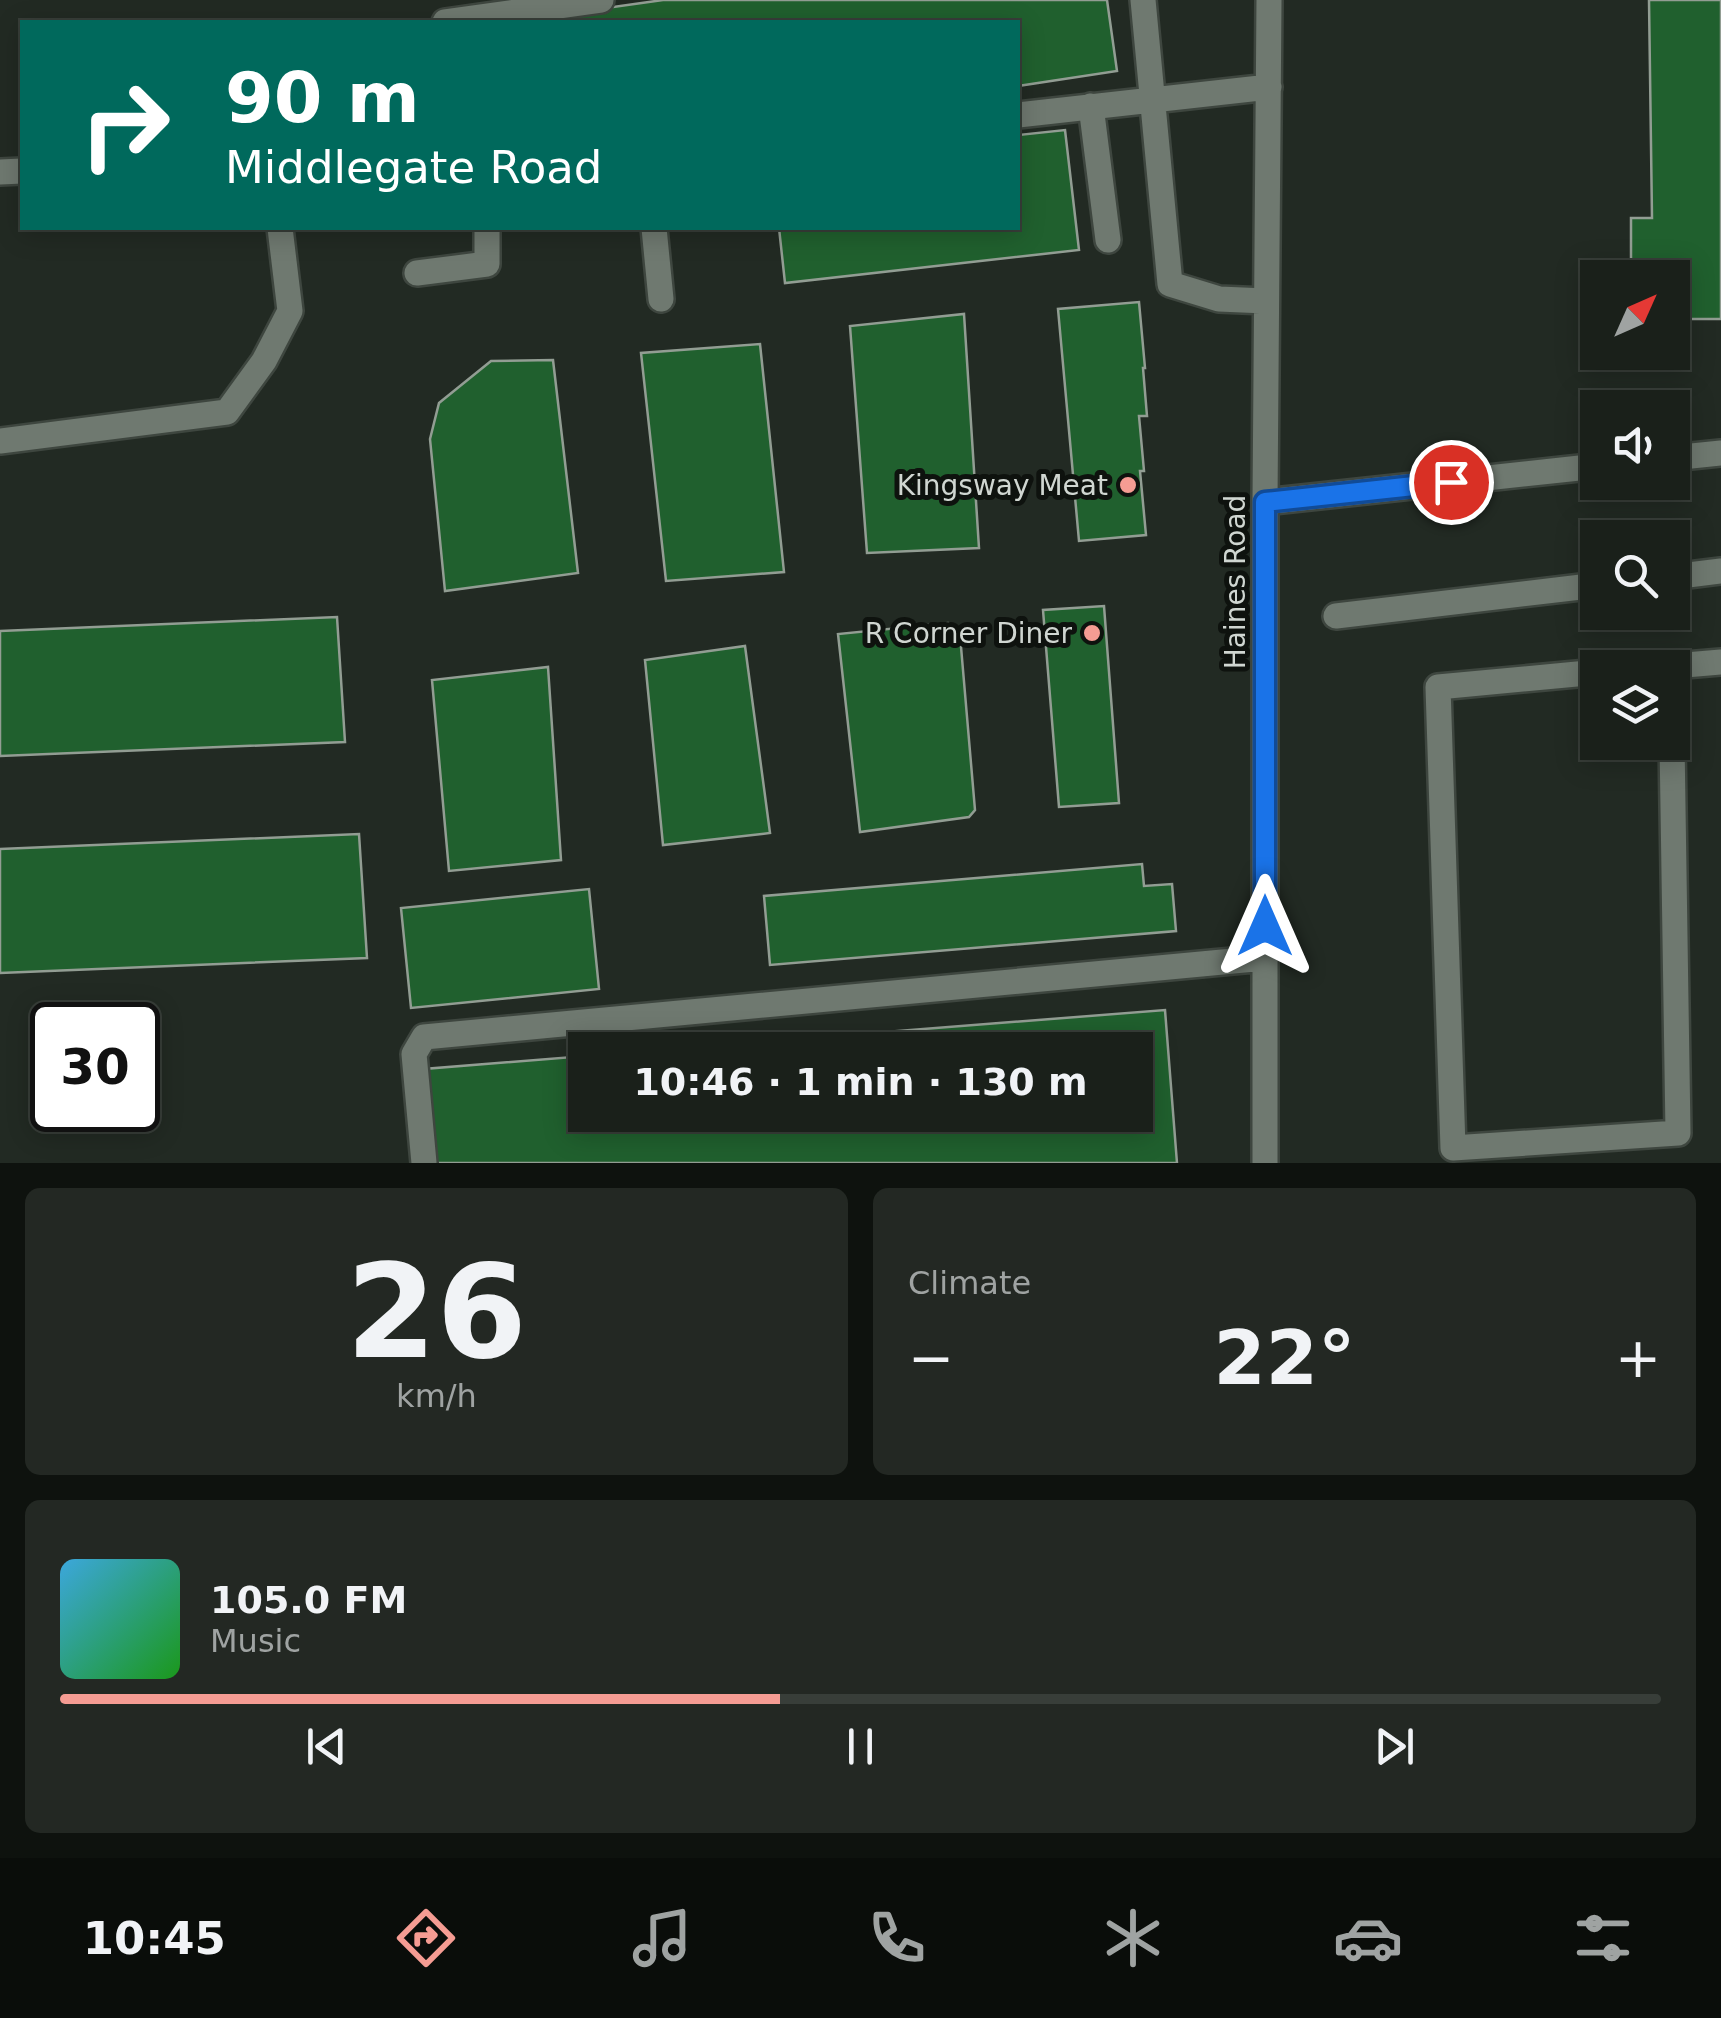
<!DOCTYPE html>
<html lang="en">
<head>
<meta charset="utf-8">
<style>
  body { margin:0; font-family:"DejaVu Sans",sans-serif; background:#232823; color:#f1f3f6; height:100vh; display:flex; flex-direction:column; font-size:38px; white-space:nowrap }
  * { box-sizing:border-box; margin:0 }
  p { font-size:32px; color:#9fa3a2 }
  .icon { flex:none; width:55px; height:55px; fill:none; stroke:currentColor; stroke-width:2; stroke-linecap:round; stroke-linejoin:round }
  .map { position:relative; height:1163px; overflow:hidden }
  .sheet { display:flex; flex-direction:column; gap:25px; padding:25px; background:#0e120e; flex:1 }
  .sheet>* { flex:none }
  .top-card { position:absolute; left:20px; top:20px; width:1000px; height:210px; border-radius:0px; box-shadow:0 5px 25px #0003,0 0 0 2px #383e39; background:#00695c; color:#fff; overflow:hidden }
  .needle { width:65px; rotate:45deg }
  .controls { position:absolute; left:1580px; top:260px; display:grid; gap:20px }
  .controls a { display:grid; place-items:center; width:110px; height:110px; border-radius:0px; background:#1a201a; box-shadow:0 5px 25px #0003,0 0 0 2px #383e39; font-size:50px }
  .speed { position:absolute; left:30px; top:1002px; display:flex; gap:20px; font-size:50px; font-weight:700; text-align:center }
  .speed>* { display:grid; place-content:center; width:130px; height:130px; border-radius:50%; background:#1a201a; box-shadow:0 5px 25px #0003,0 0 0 2px #383e39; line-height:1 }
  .speed .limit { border:5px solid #111; border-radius:15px; background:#fff; color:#111 }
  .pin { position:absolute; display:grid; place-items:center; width:85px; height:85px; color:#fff; margin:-42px; border:5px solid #fff; border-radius:50%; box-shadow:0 2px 10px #0007 }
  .me { position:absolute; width:110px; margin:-55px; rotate:0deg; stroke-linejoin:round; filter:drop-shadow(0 0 8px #0008) }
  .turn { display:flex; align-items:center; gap:35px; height:210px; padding:0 40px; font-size:45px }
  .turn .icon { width:130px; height:130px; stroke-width:2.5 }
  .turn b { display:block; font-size:70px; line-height:85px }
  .big { font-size:75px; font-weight:600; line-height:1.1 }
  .sheet .tile { flex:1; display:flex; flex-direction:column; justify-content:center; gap:15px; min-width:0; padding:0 35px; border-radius:15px; background:#232823 }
  .sheet .dial { align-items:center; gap:0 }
  .dial b { font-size:130px; line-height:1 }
  .song { display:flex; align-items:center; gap:30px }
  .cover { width:120px; height:120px; border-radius:15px; background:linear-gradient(135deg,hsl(200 70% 55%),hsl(120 70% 35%)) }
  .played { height:10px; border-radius:5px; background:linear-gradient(90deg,#f59c93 45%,#383e39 45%) }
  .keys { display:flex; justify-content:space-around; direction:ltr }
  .heat { display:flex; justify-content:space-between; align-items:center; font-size:55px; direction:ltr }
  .sheet .tiles { flex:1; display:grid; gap:25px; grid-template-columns:1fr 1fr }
  .tile:last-child { grid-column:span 2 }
  .trip { position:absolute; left:568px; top:1032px; width:585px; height:100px; border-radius:0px; background:#1a201a; box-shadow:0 5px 25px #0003,0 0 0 2px #383e39; font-weight:600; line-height:100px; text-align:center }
  .tab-bar { display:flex; height:160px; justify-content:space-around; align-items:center; background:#0a0d0a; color:#9fa3a2 }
  .tab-bar .icon { width:70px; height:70px }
  .tab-bar .active { color:#f59c93 }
  .tab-bar b { font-size:45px; color:#f1f3f6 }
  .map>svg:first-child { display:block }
  .building { fill:#20602e; stroke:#929d93; stroke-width:2.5 }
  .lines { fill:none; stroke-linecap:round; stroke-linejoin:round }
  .minor-casing { stroke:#3e463f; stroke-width:30 }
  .minor { stroke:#6f7970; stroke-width:25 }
  .route-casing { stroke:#114b97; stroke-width:25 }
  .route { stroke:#1a73e8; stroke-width:18 }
  .poi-dot { fill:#f59c93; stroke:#0e120e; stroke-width:4 }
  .labels { text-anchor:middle; stroke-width:10; stroke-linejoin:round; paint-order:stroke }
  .poi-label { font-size:28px; fill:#d0d6d1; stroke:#0e120e; text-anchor:end }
  .street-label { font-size:28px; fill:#d0d6d1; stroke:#0e120e }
</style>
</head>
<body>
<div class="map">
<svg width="1721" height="1163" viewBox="0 0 1721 1163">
  <rect width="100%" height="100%" fill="#222a23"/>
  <!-- building -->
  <path class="building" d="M663 0H1107L1117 71 1018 86V22H564L563 14Z
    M1649 0H1721V319H1683L1682 269H1631V218H1652Z
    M1065 130 1079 250 785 283 779 228H1018V135Z
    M1139 302 1145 368H1143L1147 416H1139L1144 471H1140L1146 535 1079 541 1058 309Z
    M964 314 979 548 867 553 850 326Z
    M760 344 784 572 666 581 641 353Z
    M553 360 578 573 445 591 430 439 439 403 491 361Z
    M1104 606 1119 803 1059 807 1043 610Z
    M337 617 345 742 0 756V631Z
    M948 623 960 635 975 810 969 817 860 832 838 634Z
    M745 646 770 833 663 845 645 660Z
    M548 667 561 860 449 871 432 680Z
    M359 834 367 958 0 973V849Z
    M1142 864 1144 886 1172 884 1176 931 770 965 764 896Z
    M589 889 599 989 411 1008 401 908Z
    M1165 1010 1177 1163H432L424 1069 585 1056V1115H1135V1050H659Z"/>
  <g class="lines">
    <defs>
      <path id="minor" d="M1143 0 1170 284 1219 299 1266 301
        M445 22 601 0
        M1091 106 1108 240
        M1018 115 1269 87
        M0 172 22 171
        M654 228 661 299
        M417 273 487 264V228
        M0 441 227 412 264 361 290 311 280 228
        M1672 458 1721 453
        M1265 502 1598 466
        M1672 577 1721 571
        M1336 616 1598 585
        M1650 668 1721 662
        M1598 672 1438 687 1453 1148 1678 1133 1672 742
        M424 1163 414 1054 424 1037 1265 958
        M1265 1163V502L1269 0"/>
    </defs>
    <!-- minor casing -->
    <use href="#minor" class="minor-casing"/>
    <!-- minor -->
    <use href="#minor" class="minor"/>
  </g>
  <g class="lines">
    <defs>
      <path id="route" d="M1265 926V502L1451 482"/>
    </defs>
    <!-- route casing -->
    <use href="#route" class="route-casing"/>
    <!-- route -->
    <use href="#route" class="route"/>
  </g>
  <!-- markers -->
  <g class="poi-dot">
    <circle cx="1128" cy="485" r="10"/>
    <circle cx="1092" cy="633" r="10"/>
  </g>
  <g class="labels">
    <!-- poi labels -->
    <g class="poi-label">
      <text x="1108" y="495">Kingsway Meat</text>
      <text x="1072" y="643">R Corner Diner</text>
    </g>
    <!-- street labels -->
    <g class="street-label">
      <text transform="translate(1235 582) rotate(-90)" y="10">Haines Road</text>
    </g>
  </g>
</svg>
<div class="controls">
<a><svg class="needle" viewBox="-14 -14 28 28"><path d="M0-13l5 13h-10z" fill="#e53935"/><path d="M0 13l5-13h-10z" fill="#9fa3a2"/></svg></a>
<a><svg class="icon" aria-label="sound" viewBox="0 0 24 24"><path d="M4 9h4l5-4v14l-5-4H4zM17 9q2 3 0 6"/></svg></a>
<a><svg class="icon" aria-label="search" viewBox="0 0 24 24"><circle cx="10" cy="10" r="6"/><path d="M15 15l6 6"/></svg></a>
<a><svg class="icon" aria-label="layers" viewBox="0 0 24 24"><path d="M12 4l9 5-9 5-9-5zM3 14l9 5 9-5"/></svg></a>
</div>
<div class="speed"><div class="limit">30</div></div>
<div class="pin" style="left:1451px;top:482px;background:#d93025"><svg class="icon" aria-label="arrive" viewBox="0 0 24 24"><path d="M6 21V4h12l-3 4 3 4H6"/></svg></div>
<svg class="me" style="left:1265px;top:926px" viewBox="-20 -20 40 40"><path d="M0-17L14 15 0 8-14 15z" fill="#1a73e8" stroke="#fff" stroke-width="4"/></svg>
<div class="trip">10:46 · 1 min · 130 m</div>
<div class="top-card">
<div class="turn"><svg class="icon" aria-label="right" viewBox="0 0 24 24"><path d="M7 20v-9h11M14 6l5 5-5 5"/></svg><div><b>90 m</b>Middlegate Road</div></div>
</div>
</div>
<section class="sheet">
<div class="tiles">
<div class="tile dial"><b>26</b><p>km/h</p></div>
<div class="tile"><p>Climate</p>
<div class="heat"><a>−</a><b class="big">22°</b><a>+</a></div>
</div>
<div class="tile">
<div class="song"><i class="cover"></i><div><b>105.0 FM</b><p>Music</p></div></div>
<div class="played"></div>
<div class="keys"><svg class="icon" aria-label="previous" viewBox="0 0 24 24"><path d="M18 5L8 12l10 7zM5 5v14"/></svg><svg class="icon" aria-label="pause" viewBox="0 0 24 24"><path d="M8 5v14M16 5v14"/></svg><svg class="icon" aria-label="next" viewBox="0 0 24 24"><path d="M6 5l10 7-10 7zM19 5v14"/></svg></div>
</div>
</div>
</section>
<nav class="tab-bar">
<b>10:45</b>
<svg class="icon active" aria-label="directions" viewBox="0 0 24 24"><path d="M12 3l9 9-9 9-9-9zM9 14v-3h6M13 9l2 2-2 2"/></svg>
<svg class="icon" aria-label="music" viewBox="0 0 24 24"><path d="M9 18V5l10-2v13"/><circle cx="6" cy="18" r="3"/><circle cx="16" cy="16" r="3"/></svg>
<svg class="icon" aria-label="phone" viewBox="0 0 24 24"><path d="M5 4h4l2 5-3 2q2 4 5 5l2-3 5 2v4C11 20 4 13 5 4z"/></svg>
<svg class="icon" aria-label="climate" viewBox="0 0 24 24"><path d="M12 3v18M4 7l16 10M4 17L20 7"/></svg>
<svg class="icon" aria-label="car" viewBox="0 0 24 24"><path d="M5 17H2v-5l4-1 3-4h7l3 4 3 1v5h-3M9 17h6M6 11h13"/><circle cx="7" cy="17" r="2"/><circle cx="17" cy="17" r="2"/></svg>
<svg class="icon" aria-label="filters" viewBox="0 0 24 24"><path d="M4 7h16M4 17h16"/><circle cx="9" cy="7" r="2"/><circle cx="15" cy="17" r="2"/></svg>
</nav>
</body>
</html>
